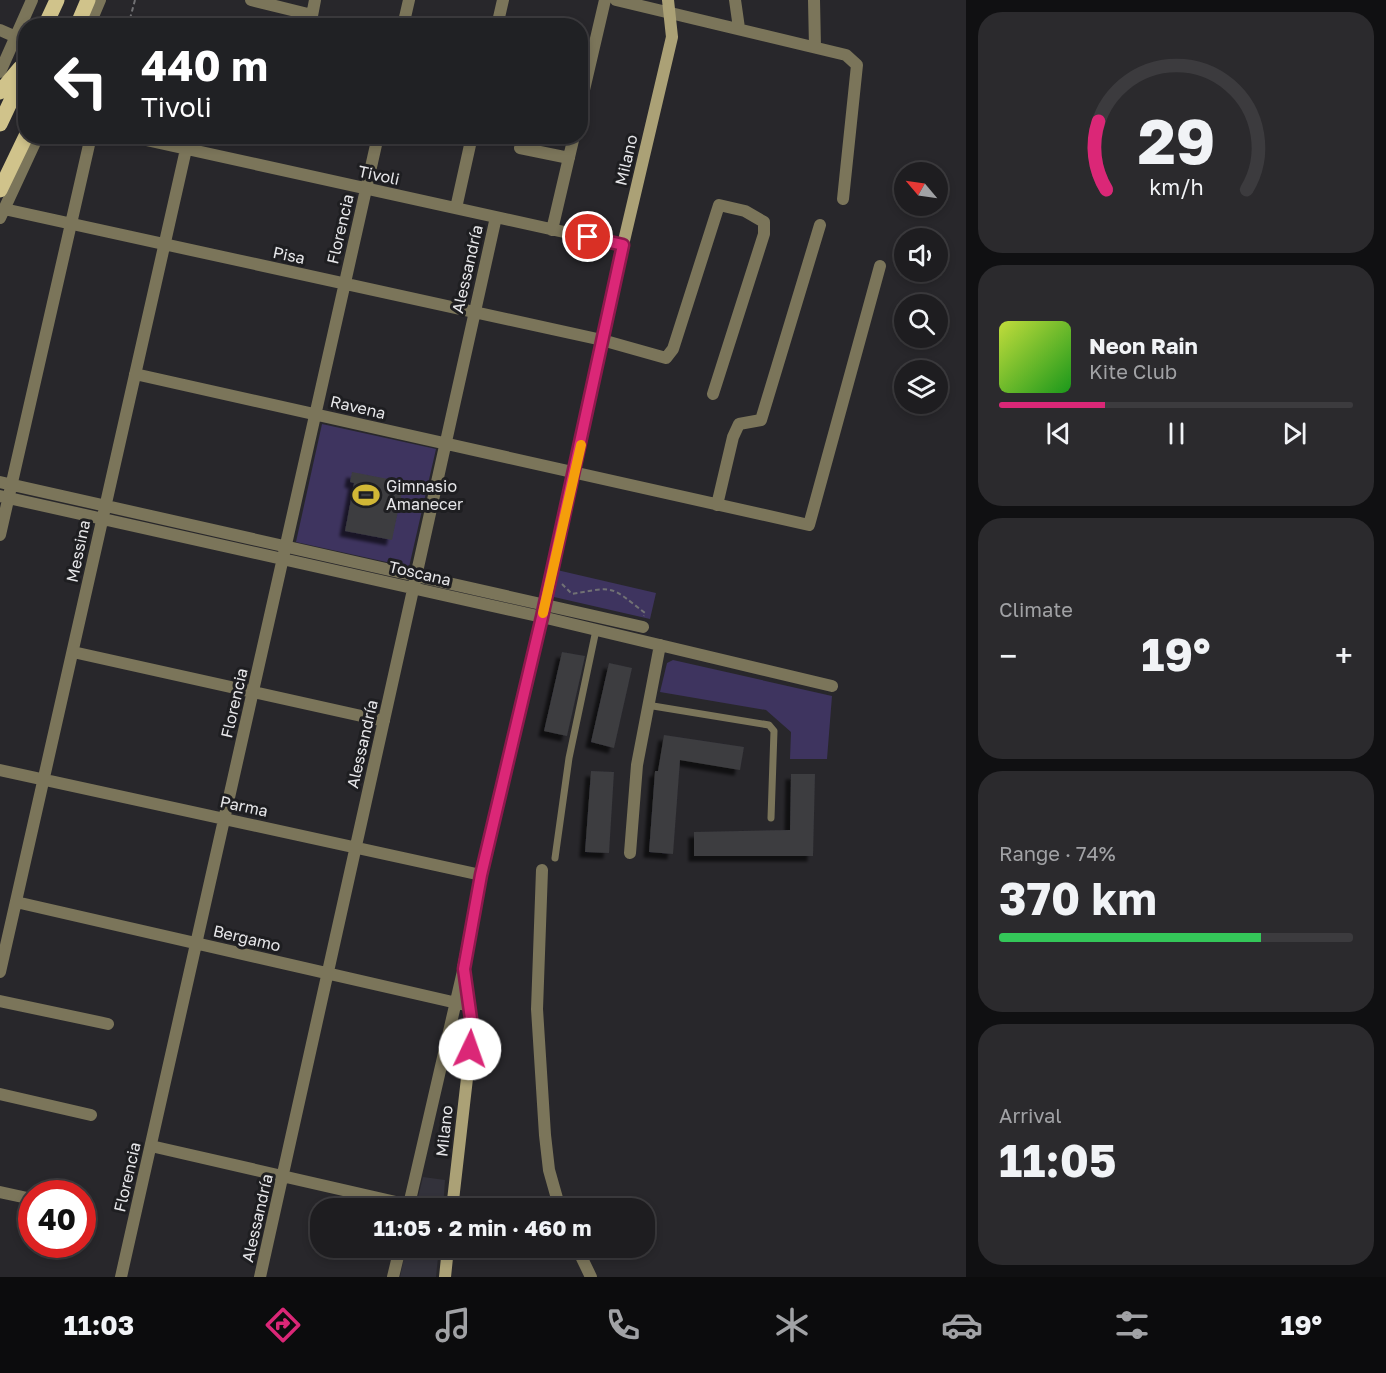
<!DOCTYPE html>
<html lang="en">
<head>
<meta charset="utf-8">
<style>
  body { margin:0; font-family:"Golos Text",sans-serif; background:#2b2a2d; color:#f1f3f6; height:100vh; display:flex; flex-direction:column; font-size:22px; white-space:nowrap }
  * { box-sizing:border-box; margin:0 }
  p { font-size:20px; color:#a1a2a5 }
  .icon { flex:none; width:33px; height:33px; fill:none; stroke:currentColor; stroke-width:2; stroke-linecap:round; stroke-linejoin:round }
  .map { position:relative; flex:1; overflow:hidden }
  .details { display:flex; flex-direction:column; gap:12px; padding:12px; background:#101012; width:420px }
  .details>* { flex:none }
  .top-card { position:absolute; left:18px; top:18px; width:570px; height:126px; border-radius:24px; box-shadow:0 3px 9px #0003,0 0 0 2px #3c3b3e; background:#202124; color:#fff; overflow:hidden }
  .needle { width:39px; rotate:299deg }
  .controls { position:absolute; left:894px; top:162px; display:grid; gap:12px }
  .controls a { display:grid; place-items:center; width:54px; height:54px; border-radius:50%; background:#1e1d20; box-shadow:0 3px 9px #0003,0 0 0 2px #3c3b3e; font-size:30px }
  .speed { position:absolute; left:18px; top:1180px; display:flex; gap:12px; font-size:30px; font-weight:700; text-align:center }
  .speed>* { display:grid; place-content:center; width:78px; height:78px; border-radius:50%; background:#1e1d20; box-shadow:0 3px 9px #0003,0 0 0 2px #3c3b3e; line-height:1 }
  .speed .limit { border:9px solid #d22; background:#fff; color:#111 }
  .pin { position:absolute; display:grid; place-items:center; width:51px; height:51px; color:#fff; margin:-26px; border:3px solid #fff; border-radius:50%; box-shadow:0 2px 6px #0007 }
  .me { position:absolute; width:66px; margin:-33px; rotate:3deg; stroke-linejoin:round; filter:drop-shadow(0 0 4px #0008) }
  .turn { display:flex; align-items:center; gap:21px; height:126px; padding:0 24px; font-size:27px }
  .turn .icon { width:78px; height:78px; stroke-width:2.5 }
  .turn b { display:block; font-size:42px; line-height:51px }
  .big { font-size:45px; font-weight:700; line-height:1.1 }
  .details .card { flex:1; display:flex; flex-direction:column; justify-content:center; gap:9px; min-width:0; padding:0 21px; border-radius:24px; background:#2b2a2d }
  .details .dial { align-items:center; gap:0 }
  .dial svg { height:156px; overflow:visible; fill:none; stroke:#3c3b3e; stroke-width:7; stroke-linecap:round; text-anchor:middle }
  .dial text { fill:#f1f3f6; stroke:none }
  .song { display:flex; align-items:center; gap:18px }
  .cover { width:72px; height:72px; border-radius:9px; background:linear-gradient(135deg,hsl(70 70% 55%),hsl(120 70% 35%)) }
  .played { height:6px; border-radius:3px; background:linear-gradient(90deg,#db2777 30%,#3c3b3e 30%) }
  .keys { display:flex; justify-content:space-around; direction:ltr }
  .heat { display:flex; justify-content:space-between; align-items:center; font-size:33px; direction:ltr }
  .charge { height:9px; border-radius:4px; background:linear-gradient(90deg,#34c759 74%,#3c3b3e 0) }
  .trip { position:absolute; left:310px; top:1198px; width:345px; height:60px; border-radius:24px; background:#1e1d20; box-shadow:0 3px 9px #0003,0 0 0 2px #3c3b3e; font-weight:700; line-height:60px; text-align:center }
  .dock { display:flex; height:96px; justify-content:space-around; align-items:center; background:#0c0c0d; color:#a1a2a5 }
  .dock .icon { width:42px; height:42px }
  .dock .on { color:#db2777 }
  .dock b { font-size:27px; color:#f1f3f6 }
  main { display:flex; flex:1; min-height:0 }
  .map>svg:first-child { display:block }
  .built { fill:#33323b }
  .green { fill:#3e345f }
  .building { fill:#3c3c40; filter:url(#shadow) }
  .lines { fill:none; stroke-linecap:round; stroke-linejoin:round }
  .path { stroke:#717174; stroke-width:2; stroke-dasharray:4.5 3; stroke-linecap:butt }
  .lane { stroke:#7b755a; stroke-width:7 }
  .street { stroke:#7b755a; stroke-width:12 }
  .secondary { stroke:#aba176; stroke-width:12 }
  .primary { stroke:#d0c38b; stroke-width:15 }
  .route-casing { stroke:#8e194d; stroke-width:15 }
  .route { stroke:#db2777; stroke-width:10 }
  .slow { stroke:#f59e0b; stroke-width:10 }
  .labels { text-anchor:middle; stroke-width:6; stroke-linejoin:round; paint-order:stroke }
  .street-label { font-size:16px; fill:#e7e7ea; stroke:#1e1e21 }
  .poi-label { font-size:16px; fill:#e7e7ea; stroke:#1e1e21; text-anchor:start }
</style>
</head>
<body>
<main>
<div class="map">
<svg width="966" height="1277" viewBox="0 0 966 1277">
  <defs>
    <filter id="shadow"><feDropShadow dx="-5.5" dy="5.5" stdDeviation="1.5" flood-color="#0009"/></filter>
  </defs>
  <rect width="100%" height="100%" fill="#28272b"/>
  <!-- built -->
  <path class="built" d="M423 1177 445 1180 443 1209H415Z
    M406 1248H439L436 1277H400Z"/>
  <!-- green -->
  <path class="green" d="M322 424 436 449 409 567 296 542Z
    M557 570 656 593 650 619 554 597 552 593Z
    M673 660 832 696 827 759H790L791 732 766 710 660 692 667 663Z"/>
  <!-- building -->
  <path class="building" d="M352 472 404 482 392 540 345 531 354 483 350 482Z
    M562 652 585 656 567 736 544 731Z
    M609 663 632 668 614 748 591 742Z
    M664 735 744 747 740 770 680 760 673 854 649 852 655 771H658Z
    M591 771 614 772 609 853 585 852Z
    M791 774H815L813 856H694V832L790 830Z"/>
  <g class="lines">
    <!-- path -->
    <path class="path" d="M128 26 135 0
      M21 123 26 112
      M562 584 572 594C616 586 610 586 645 613L644 616"/>
    <!-- lane -->
    <path class="lane" d="M647 705 769 725 774 731 771 818
      M555 858 569 758 596 630"/>
    <!-- street -->
    <path class="street" d="M251 0 312 15
      M616 0 846 55 857 65 843 199
      M735 0 739 28
      M814 0 815 47
      M89 26 100 0
      M310 26 315 0
      M403 26 409 0
      M497 26 503 0
      M0 30 16 37
      M0 72 32 0
      M580 107 605 0
      M128 136 623 245
      M520 148 569 158
      M456 208 472 136
      M4 209 602 340 666 358 673 349 719 205 745 211 764 222V234L713 394
      M0 218 38 136
      M552 230 574 136
      M135 374 809 525 880 266
      M0 482 643 627
      M0 496 542 617 832 686
      M717 505 733 437 739 424 761 420 820 225
      M0 535 91 136
      M73 652 384 721
      M0 770 481 875
      M630 853 637 765 660 645
      M542 870 537 1009 545 1135 549 1170 560 1209
      M16 902 470 1006
      M0 972 189 136
      M0 1001 108 1024
      M0 1094 91 1115
      M151 1146 409 1205
      M0 1192 32 1199
      M408 1209 463 971
      M577 1248 591 1277
      M121 1277 378 136
      M260 1277 496 217
      M393 1277 400 1248"/>
    <!-- secondary -->
    <path class="secondary" d="M452 1209 473 1026 463 969 481 875 542 617 623 245 672 37 668 0
      M445 1277 448 1248"/>
    <!-- primary -->
    <path class="primary" d="M45 26 57 0
      M77 26 88 0
      M0 92 20 68
      M0 124 26 69
      M0 190 26 136"/>
  </g>
  <g class="lines">
    <defs>
      <path id="route" d="M470 1049 472 1026 464 969 481 875 542 617 623 245 588 237"/>
    </defs>
    <!-- route casing -->
    <use href="#route" class="route-casing"/>
    <!-- route -->
    <use href="#route" class="route"/>
    <!-- slow -->
    <path class="slow" d="M543 613 581 445"/>
  </g>
  <!-- icons -->
  <defs>
    <symbol id="stadium-bare" viewBox="-9 -9 18 18"><path d="M0-5a6.5 5 0 1 0 0 10a6.5 5 0 1 0 0-10ZM-3.5-1.8h7v3.6h-7Z" fill="#d1b736" stroke="#1e1e21" stroke-width="2.5" paint-order="stroke"/></symbol>
  </defs>
  <g fill-rule="evenodd">
    <use href="#stadium-bare" x="347" y="476" width="38" height="38"/>
  </g>
  <g class="labels">
    <!-- street labels -->
    <g class="street-label">
      <text transform="translate(626 160) rotate(-77)" y="6">Milano</text>
      <text transform="translate(379 175) rotate(12)" y="6">Tivoli</text>
      <text transform="translate(340 229) rotate(-77)" y="6">Florencia</text>
      <text transform="translate(289 255) rotate(12)" y="6">Pisa</text>
      <text transform="translate(467 269) rotate(-77)" y="6">Alessandría</text>
      <text transform="translate(358 407) rotate(13)" y="6">Ravena</text>
      <text transform="translate(78 551) rotate(-78)" y="6">Messina</text>
      <text transform="translate(420 573) rotate(13)" y="6">Toscana</text>
      <text transform="translate(234 703) rotate(-77)" y="6">Florencia</text>
      <text transform="translate(362 744) rotate(-77)" y="6">Alessandría</text>
      <text transform="translate(244 806) rotate(12)" y="6">Parma</text>
      <text transform="translate(247 938) rotate(13)" y="6">Bergamo</text>
      <text transform="translate(444 1131) rotate(-84)" y="6">Milano</text>
      <text transform="translate(127 1177) rotate(-77)" y="6">Florencia</text>
      <text transform="translate(257 1218) rotate(-77)" y="6">Alessandría</text>
    </g>
    <!-- poi labels -->
    <g class="poi-label">
      <text x="386" y="492">Gimnasio<tspan x="386" dy="18">Amanecer</tspan></text>
    </g>
  </g>
</svg>
<div class="controls">
<a><svg class="needle" viewBox="-14 -14 28 28"><path d="M0-13l5 13h-10z" fill="#e53935"/><path d="M0 13l5-13h-10z" fill="#a1a2a5"/></svg></a>
<a><svg class="icon" aria-label="sound" viewBox="0 0 24 24"><path d="M4 9h4l5-4v14l-5-4H4zM17 9q2 3 0 6"/></svg></a>
<a><svg class="icon" aria-label="search" viewBox="0 0 24 24"><circle cx="10" cy="10" r="6"/><path d="M15 15l6 6"/></svg></a>
<a><svg class="icon" aria-label="layers" viewBox="0 0 24 24"><path d="M12 4l9 5-9 5-9-5zM3 14l9 5 9-5"/></svg></a>
</div>
<div class="speed"><div class="limit">40</div></div>
<div class="pin" style="left:588px;top:237px;background:#d93025"><svg class="icon" aria-label="arrive" viewBox="0 0 24 24"><path d="M6 21V4h12l-3 4 3 4H6"/></svg></div>
<svg class="me" style="left:470px;top:1049px" viewBox="-20 -20 40 40"><circle r="19" fill="#fff"/><path d="M0-13L10 11 0 6-10 11z" fill="#db2777"/></svg>
<div class="trip">11:05 · 2 min · 460 m</div>
<div class="top-card">
<div class="turn"><svg class="icon" aria-label="left" viewBox="0 0 24 24"><path d="M17 20v-9H6M10 6l-5 5 5 5"/></svg><div><b>440 m</b>Tivoli</div></div>
</div>
</div>
<section class="details">
<div class="card dial"><svg viewBox="0 0 100 80">
<path d="M14 69A42 42 0 1 1 86 69"/>
<path d="M14 69A42 42 0 0 1 10 34" stroke="#db2777"/>
<text x="50" y="56" font-size="32" font-weight="700">29</text>
<text x="50" y="72" font-size="11">km/h</text>
</svg></div>
<div class="card">
<div class="song"><i class="cover"></i><div><b>Neon Rain</b><p>Kite Club</p></div></div>
<div class="played"></div>
<div class="keys"><svg class="icon" aria-label="previous" viewBox="0 0 24 24"><path d="M18 5L8 12l10 7zM5 5v14"/></svg><svg class="icon" aria-label="pause" viewBox="0 0 24 24"><path d="M8 5v14M16 5v14"/></svg><svg class="icon" aria-label="next" viewBox="0 0 24 24"><path d="M6 5l10 7-10 7zM19 5v14"/></svg></div>
</div>
<div class="card"><p>Climate</p>
<div class="heat"><a>−</a><b class="big">19°</b><a>+</a></div>
</div>
<div class="card"><p>Range · 74%</p><b class="big">370 km</b><div class="charge"></div></div>
<div class="card"><p>Arrival</p><b class="big">11:05</b></div>
</section>
</main>
<nav class="dock">
<b>11:03</b>
<svg class="icon on" aria-label="directions" viewBox="0 0 24 24"><path d="M12 3l9 9-9 9-9-9zM9 14v-3h6M13 9l2 2-2 2"/></svg>
<svg class="icon" aria-label="music" viewBox="0 0 24 24"><path d="M9 18V5l10-2v13"/><circle cx="6" cy="18" r="3"/><circle cx="16" cy="16" r="3"/></svg>
<svg class="icon" aria-label="phone" viewBox="0 0 24 24"><path d="M5 4h4l2 5-3 2q2 4 5 5l2-3 5 2v4C11 20 4 13 5 4z"/></svg>
<svg class="icon" aria-label="climate" viewBox="0 0 24 24"><path d="M12 3v18M4 7l16 10M4 17L20 7"/></svg>
<svg class="icon" aria-label="car" viewBox="0 0 24 24"><path d="M5 17H2v-5l4-1 3-4h7l3 4 3 1v5h-3M9 17h6M6 11h13"/><circle cx="7" cy="17" r="2"/><circle cx="17" cy="17" r="2"/></svg>
<svg class="icon" aria-label="filters" viewBox="0 0 24 24"><path d="M4 7h16M4 17h16"/><circle cx="9" cy="7" r="2"/><circle cx="15" cy="17" r="2"/></svg>
<b>19°</b>
</nav>
</body>
</html>
